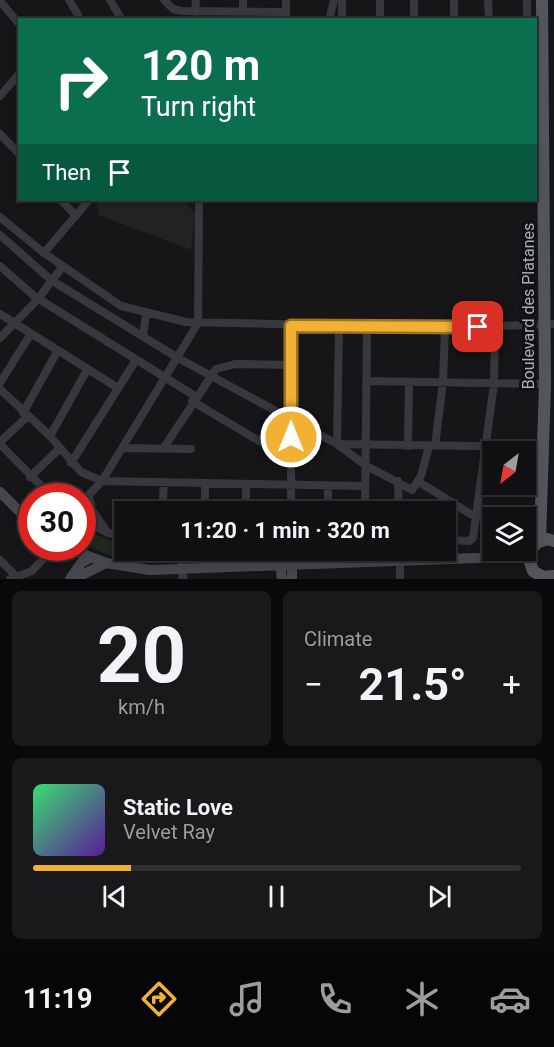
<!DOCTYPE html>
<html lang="en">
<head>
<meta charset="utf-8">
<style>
  body { margin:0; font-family:Roboto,sans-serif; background:#19191b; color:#f1f3f6; height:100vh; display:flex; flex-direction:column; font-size:22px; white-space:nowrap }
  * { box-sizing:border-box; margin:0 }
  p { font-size:20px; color:#9c9d9f }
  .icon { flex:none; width:33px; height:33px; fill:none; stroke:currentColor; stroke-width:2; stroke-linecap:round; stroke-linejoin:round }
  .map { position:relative; height:579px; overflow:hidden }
  .drawer { display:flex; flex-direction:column; gap:12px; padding:12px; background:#09090a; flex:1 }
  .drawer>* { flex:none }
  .top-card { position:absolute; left:18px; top:18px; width:519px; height:183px; border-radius:0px; box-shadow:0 3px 9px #0003,0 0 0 2px #303032; background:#0b6e4f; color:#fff; overflow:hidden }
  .needle { width:39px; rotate:211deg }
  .controls { position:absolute; left:482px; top:441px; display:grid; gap:12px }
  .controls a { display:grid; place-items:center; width:54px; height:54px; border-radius:0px; background:#101012; box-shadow:0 3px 9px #0003,0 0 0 2px #303032; font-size:30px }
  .speed { position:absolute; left:18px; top:483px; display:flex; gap:12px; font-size:30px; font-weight:700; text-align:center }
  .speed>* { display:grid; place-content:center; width:78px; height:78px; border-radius:50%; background:#101012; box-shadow:0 3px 9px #0003,0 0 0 2px #303032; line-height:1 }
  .speed .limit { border:9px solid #d22; background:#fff; color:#111 }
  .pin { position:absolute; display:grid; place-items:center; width:51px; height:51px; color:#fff; margin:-26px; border-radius:12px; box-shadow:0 3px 9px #0006 }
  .me { position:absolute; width:66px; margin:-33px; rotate:0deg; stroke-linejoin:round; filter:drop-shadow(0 0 4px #0008) }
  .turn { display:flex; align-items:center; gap:21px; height:126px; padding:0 24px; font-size:27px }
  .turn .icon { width:78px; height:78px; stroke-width:2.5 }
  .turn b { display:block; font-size:42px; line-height:51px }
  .then { display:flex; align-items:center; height:57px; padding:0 24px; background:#0003; gap:12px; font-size:22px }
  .big { font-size:45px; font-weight:700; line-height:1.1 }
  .drawer .widget { flex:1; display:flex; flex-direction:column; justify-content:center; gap:9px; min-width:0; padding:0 21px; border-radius:9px; background:#19191b }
  .drawer .dial { align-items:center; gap:0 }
  .dial b { font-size:78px; line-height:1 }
  .song { display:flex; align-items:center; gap:18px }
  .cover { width:72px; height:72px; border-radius:9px; background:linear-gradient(135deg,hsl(140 70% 55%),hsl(270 70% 35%)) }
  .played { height:6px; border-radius:3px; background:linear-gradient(90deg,#f2b134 20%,#303032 20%) }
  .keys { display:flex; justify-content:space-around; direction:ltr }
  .heat { display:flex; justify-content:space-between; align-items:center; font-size:33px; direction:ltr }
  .drawer .tiles { flex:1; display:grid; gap:12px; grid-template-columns:1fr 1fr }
  .widget:last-child { grid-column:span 2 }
  .trip { position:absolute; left:114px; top:501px; width:342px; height:60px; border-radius:0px; background:#101012; box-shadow:0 3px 9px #0003,0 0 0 2px #303032; font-weight:700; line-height:60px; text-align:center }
  .tab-bar { display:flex; height:96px; justify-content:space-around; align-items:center; background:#060607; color:#9c9d9f }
  .tab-bar .icon { width:42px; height:42px }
  .tab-bar .selected { color:#f2b134 }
  .tab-bar b { font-size:27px; color:#f1f3f6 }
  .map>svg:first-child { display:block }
  .built { fill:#222225 }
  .green { fill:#1e261f }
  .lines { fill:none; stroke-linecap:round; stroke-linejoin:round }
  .minor { stroke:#37383d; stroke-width:8 }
  .tertiary { stroke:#37383d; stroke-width:9 }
  .secondary { stroke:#45474d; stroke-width:10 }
  .primary { stroke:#53555c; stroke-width:12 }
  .route-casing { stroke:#9d7322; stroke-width:15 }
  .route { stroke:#f2b134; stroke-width:10 }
  .labels { text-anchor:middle; stroke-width:6; stroke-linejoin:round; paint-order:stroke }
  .street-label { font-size:16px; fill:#a8adb8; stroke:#111113 }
</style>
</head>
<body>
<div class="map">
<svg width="554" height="579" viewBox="0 0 554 579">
  <rect width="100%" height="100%" fill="#161618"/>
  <!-- built -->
  <path class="built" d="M99 200H183L195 213 191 250 99 215 96 203Z"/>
  <!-- green -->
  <path class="green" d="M82 530 120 543 118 558 83 545Z"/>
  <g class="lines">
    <!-- minor -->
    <path class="minor" d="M69 0 81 20
      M110 0 122 20
      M164 0 173 9 182 11 286 12
      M380 0V20
      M414 0V20
      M454 0V20
      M488 0 489 20
      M527 0V20
      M0 1 20 25
      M195 12 196 0
      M243 12V0
      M286 20V0
      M329 20 334 0
      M342 20V0
      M0 96 20 73
      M0 134 20 155
      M61 200 76 216
      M0 217 44 253 121 306 186 322 445 328 554 324
      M0 235 51 280 178 358 337 444 544 447
      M44 253 89 200
      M0 266 34 296 195 396
      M0 314 118 388
      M339 326 337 444 365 465 412 490 421 476 429 446
      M143 336 146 315
      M0 338 38 299 63 266
      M367 381 545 384
      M0 383 30 335
      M0 389 50 436 81 472 102 481 365 486
      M192 401 266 445 291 452
      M23 413 57 352
      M50 436 87 370
      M0 442 27 417
      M0 444 51 496
      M408 446 409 382
      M435 446 443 382 445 328
      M123 448 191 449
      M163 449 216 369 235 364 291 365
      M71 463 136 360
      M30 477 59 449
      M398 481 399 512
      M419 482 477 518
      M246 485V512
      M328 486V512
      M89 497 92 510 107 532
      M82 502 102 481 198 323 199 200
      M162 512 164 483
      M205 512V484
      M291 512V326
      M365 512 367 327
      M82 519 108 533 124 536
      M446 540 469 541 473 538 494 384 495 326
      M182 550V569
      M291 550 292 564
      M400 550V579
      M0 560 19 579
      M10 579 32 571 53 548"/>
    <!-- tertiary -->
    <path class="tertiary" d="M182 569 183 579"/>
    <!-- secondary -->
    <path class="secondary" d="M0 492 32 524
      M67 548 106 563 150 570 528 556
      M280 565 282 579
      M80 576 106 563
      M70 579 81 563 90 558
      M292 579V564"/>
    <!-- primary -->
    <path class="primary" d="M540 540 545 384 542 0
      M554 541 547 539 536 543 528 556 533 571 543 577 554 576"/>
  </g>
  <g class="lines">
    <defs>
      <path id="route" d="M291 437V326L478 327"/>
    </defs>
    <!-- route casing -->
    <use href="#route" class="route-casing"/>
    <!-- route -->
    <use href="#route" class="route"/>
  </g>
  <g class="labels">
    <!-- street labels -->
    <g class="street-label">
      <text transform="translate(528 306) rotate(-90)" y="6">Boulevard des Platanes</text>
    </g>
  </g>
</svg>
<div class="controls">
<a><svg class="needle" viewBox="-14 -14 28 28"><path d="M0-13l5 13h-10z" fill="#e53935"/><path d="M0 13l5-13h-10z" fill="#9c9d9f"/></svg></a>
<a><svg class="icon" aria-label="layers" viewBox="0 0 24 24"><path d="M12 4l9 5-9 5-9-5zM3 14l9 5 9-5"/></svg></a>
</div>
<div class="speed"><div class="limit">30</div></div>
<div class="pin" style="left:478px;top:327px;background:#d93025"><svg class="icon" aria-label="arrive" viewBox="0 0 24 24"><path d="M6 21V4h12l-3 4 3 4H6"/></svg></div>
<svg class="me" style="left:291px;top:437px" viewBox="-20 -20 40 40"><circle r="17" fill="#f2b134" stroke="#fff" stroke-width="3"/><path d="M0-11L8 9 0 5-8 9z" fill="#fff"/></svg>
<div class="trip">11:20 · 1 min · 320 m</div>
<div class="top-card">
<div class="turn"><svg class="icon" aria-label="right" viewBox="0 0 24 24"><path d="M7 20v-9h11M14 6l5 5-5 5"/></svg><div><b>120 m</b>Turn right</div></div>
<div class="then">Then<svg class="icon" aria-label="arrive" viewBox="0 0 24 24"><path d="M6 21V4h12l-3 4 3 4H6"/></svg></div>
</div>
</div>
<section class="drawer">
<div class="tiles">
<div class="widget dial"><b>20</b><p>km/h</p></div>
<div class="widget"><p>Climate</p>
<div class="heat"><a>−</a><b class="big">21.5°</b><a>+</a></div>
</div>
<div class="widget">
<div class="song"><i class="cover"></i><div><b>Static Love</b><p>Velvet Ray</p></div></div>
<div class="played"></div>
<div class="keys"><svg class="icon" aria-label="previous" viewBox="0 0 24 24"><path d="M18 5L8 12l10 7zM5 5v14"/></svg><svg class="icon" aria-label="pause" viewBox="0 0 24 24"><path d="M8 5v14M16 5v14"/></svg><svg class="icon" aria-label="next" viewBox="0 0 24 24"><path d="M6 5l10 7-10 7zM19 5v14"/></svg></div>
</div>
</div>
</section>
<nav class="tab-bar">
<b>11:19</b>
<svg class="icon selected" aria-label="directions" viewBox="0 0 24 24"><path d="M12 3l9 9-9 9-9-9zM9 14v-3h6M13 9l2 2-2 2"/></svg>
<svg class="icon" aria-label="music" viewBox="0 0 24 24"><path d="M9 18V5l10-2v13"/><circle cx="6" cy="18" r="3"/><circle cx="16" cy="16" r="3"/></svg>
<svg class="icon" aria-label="phone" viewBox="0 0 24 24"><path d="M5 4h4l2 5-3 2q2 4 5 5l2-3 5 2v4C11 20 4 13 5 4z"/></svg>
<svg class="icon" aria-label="climate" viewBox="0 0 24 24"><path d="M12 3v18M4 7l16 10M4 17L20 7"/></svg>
<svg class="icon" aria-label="car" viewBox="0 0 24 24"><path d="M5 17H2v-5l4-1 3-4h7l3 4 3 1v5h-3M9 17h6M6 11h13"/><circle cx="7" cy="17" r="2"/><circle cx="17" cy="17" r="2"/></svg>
</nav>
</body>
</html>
